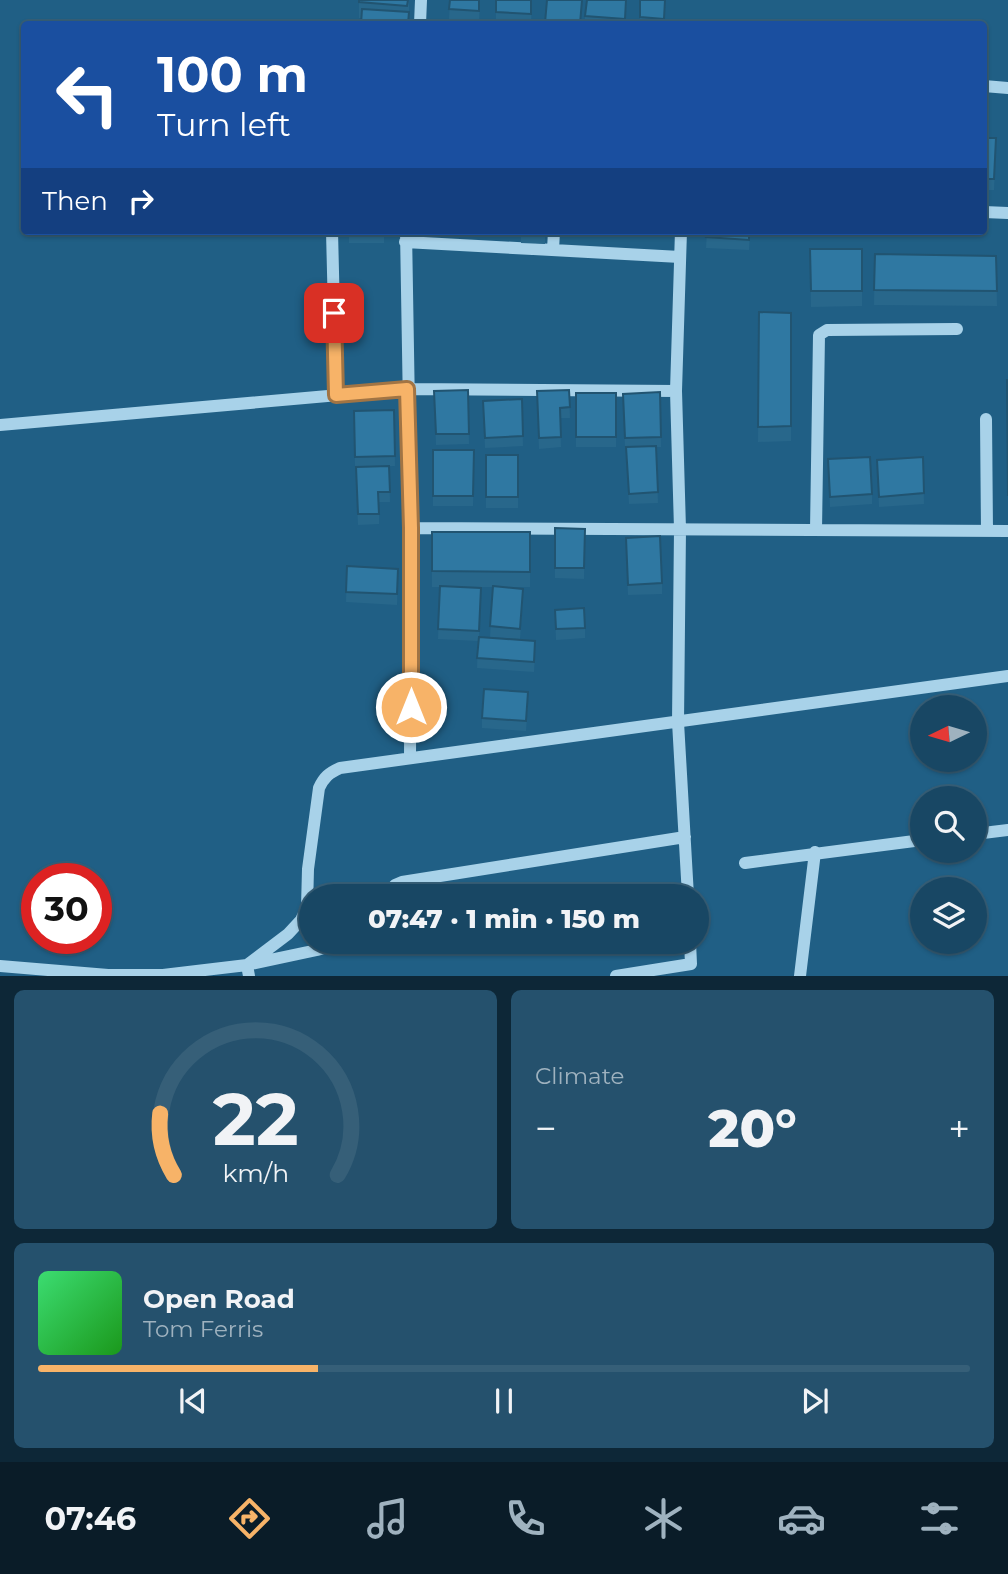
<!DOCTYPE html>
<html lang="en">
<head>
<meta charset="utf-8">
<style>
  body { margin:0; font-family:Montserrat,sans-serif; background:#25516d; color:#f1f3f6; height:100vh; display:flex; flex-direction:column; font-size:26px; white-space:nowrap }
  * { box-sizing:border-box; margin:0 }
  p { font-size:23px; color:#9fb2bf }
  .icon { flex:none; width:38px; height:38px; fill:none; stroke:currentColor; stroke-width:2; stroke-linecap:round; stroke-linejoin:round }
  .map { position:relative; height:976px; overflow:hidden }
  .drawer { display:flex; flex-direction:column; gap:14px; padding:14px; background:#0d2737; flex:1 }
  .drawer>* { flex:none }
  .top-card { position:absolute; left:21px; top:21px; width:966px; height:214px; border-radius:7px; box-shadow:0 2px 5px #0004,0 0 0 2px #365f78; background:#1a4fa0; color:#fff; overflow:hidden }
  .needle { width:46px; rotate:265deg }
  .fabs { position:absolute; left:910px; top:695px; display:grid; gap:14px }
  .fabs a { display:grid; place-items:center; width:77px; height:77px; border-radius:50%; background:#184764; box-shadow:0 2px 5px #0004,0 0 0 2px #365f78; font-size:35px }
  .speed { position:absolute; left:21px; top:863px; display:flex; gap:14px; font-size:35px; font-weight:700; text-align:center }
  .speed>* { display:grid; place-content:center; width:91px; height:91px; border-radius:50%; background:#184764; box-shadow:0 2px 5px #0004,0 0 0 2px #365f78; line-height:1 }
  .speed .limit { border:10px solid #d22; background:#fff; color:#111 }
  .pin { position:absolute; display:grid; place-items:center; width:60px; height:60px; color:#fff; margin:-30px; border-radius:14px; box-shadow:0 4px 10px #0006 }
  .me { position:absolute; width:77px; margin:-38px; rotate:0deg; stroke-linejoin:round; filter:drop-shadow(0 0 5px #0008) }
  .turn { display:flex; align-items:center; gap:24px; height:147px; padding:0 21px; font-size:32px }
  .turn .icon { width:91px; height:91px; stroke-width:2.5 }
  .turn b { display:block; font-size:49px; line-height:60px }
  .then { display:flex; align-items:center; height:66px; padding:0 21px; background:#0003; gap:14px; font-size:26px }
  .big { font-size:52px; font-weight:800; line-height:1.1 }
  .drawer .tile { flex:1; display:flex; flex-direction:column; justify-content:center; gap:10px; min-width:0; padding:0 24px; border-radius:10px; background:#25516d }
  .drawer .dial { align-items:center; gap:0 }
  .dial svg { height:182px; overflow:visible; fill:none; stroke:#365f78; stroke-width:7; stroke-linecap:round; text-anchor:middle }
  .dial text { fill:#f1f3f6; stroke:none }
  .song { display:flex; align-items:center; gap:21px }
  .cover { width:84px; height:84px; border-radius:10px; background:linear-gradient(135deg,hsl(140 70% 55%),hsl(120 70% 35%)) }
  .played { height:7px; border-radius:4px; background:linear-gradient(90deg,#f7b368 30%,#365f78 30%) }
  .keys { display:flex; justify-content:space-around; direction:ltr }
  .heat { display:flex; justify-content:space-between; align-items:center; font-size:38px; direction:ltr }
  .drawer .tiles { flex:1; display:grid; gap:14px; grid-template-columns:1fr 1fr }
  .tile:last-child { grid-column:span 2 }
  .trip { position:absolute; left:299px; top:884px; width:410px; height:70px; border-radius:35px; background:#184764; box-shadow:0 2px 5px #0004,0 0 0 2px #365f78; font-weight:800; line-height:70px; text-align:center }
  .dock { display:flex; height:112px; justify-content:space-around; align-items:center; background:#0a1c28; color:#9fb2bf }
  .dock .icon { width:49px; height:49px }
  .dock .selected { color:#f7b368 }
  .dock b { font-size:32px; color:#f1f3f6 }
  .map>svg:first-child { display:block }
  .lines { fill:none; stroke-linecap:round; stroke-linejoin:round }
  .minor { stroke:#a8d2e9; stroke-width:12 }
  .wall { fill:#28678b }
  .building { fill:#2f78a2; stroke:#215471; stroke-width:2 }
  .route-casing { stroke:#a17444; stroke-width:18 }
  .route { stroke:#f7b368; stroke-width:12 }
</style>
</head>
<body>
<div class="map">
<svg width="1008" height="976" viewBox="0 0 1008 976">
  <rect width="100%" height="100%" fill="#205f85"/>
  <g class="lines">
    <!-- minor -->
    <path class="minor" d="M420 24 421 0
      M984 86 1008 88
      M984 212 1008 213
      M332 231 336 395
      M406 231 411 528 410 758
      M681 231 676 391 680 529 678 722 688 896
      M405 242 680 257
      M553 250 554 231
      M986 419 987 531
      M0 425 407 389 676 391
      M411 528 1008 531
      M816 530 819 335 827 330 957 329
      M975 834 1008 830
      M745 863 922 840
      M386 896 395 885 402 882 685 837
      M251 964 317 950 343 942
      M247 965 288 934 301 920 307 907 308 869 319 788C324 777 329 773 340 768L1008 676
      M0 966 108 975H163L247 965 249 976
      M616 976 691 964 690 942
      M800 976 815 852"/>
  </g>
  <!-- wall -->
  <path class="wall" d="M359 0H409V24L359 18Z
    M450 0H480L479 22 449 20Z
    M496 0H532L531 24 496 22Z
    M627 0 625 24H585V16Z
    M640 0H665V24H640Z
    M984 138 996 149 994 190H984Z
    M349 231H384V243H349Z
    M497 231H545V244L521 243V234L497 233Z
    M707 231H750L749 250 706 248Z
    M810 249H862V306L811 307Z
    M875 254 996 256 997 306 874 305Z
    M759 312 791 313V441L758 442Z
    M468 390 469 444 436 445 434 391Z
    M569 390 570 418H560L561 447 539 449 537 402Z
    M660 392 661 447H656L658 503 629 504 626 448H625L623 394Z
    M576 393H616V447H576Z
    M522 399 523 446 485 448 483 401Z
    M394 410 395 466 355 467 354 411Z
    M433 450H474L473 506H433Z
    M486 455H518V508H486Z
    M923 457 924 504 879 507 877 460Z
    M828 459 872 494V504L830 507Z
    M389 466 390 502H379V524L358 525 356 478Z
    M555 528 585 529 584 579 555 578Z
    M432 532H530V587H502L523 599 520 639 490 637 493 587H449L481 598 479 637 535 652 534 672 477 668 478 641 438 639 440 587H432Z
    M626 548 662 583V594L628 595Z
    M347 566 398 569 397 605 346 602Z
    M555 610 585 628V638L556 640Z
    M528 702 526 731 482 728V718Z"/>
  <!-- building -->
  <path class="building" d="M359 0H408L407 6 359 2Z
    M450 0H479V11L449 9Z
    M496 0H531V14L496 12Z
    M547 0H582L580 24 545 23Z
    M587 0H626L625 19 585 16Z
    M640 0H665L664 19 640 17Z
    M362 9 409 12 408 24H361Z
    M984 138H996L994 179H984Z
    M349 231H384V233H349Z
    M521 231H545V234L521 233Z
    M707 231H749V240L706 237Z
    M810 249H862V291H811Z
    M875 254 996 256 997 291 874 290Z
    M759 312 791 313V426L758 427Z
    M1007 380H1008V496Z
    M468 390 469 434H436L434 391Z
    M569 390 570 407 560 408 561 437 539 438 537 391Z
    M660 392 661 437 625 438 623 394Z
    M576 393H616V437H576Z
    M522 399 523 436 485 438 483 401Z
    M394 410 395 456 355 457 354 411Z
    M656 446 658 492 629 494 626 447Z
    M433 450H474L473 496H433Z
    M486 455H518V497H486Z
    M870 457 872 494 830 497 828 459Z
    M923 457 924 493 879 497 877 460Z
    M389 466 390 492H378L379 514H358L356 467Z
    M555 528 585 529 584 568H555Z
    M432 532H530V572L432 571Z
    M660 536 662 583 628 585 626 538Z
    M347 566 398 569 397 594 346 592Z
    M440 586 481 588 479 631 438 629Z
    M493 586 523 589 520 629 490 626Z
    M584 608 585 628 556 629 555 610Z
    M479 637 535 641 534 662 477 658Z
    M484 689 528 692 526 721 482 718Z"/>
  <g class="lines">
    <defs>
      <path id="route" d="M334 313 336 395 407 389 411 528V707"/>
    </defs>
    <!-- route casing -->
    <use href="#route" class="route-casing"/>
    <!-- route -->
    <use href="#route" class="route"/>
  </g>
</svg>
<div class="fabs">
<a><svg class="needle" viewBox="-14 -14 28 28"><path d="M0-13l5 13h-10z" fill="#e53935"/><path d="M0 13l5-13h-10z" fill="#9fb2bf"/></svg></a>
<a><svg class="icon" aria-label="search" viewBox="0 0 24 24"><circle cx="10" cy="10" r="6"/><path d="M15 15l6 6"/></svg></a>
<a><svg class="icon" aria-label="layers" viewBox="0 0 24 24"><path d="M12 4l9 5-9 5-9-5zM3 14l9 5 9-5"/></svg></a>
</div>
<div class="speed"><div class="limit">30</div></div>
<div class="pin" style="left:334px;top:313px;background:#d93025"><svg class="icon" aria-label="arrive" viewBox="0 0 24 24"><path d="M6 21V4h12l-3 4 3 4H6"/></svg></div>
<svg class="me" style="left:411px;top:707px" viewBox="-20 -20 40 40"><circle r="17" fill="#f7b368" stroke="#fff" stroke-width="3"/><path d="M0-11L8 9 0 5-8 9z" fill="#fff"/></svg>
<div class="trip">07:47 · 1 min · 150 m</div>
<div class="top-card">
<div class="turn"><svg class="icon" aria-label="left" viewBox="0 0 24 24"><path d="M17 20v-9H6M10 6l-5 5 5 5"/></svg><div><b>100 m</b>Turn left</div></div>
<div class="then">Then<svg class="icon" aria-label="right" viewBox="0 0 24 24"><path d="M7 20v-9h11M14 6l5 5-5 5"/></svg></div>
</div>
</div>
<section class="drawer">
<div class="tiles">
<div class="tile dial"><svg viewBox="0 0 100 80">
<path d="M14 69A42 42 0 1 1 86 69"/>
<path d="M14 69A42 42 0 0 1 8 42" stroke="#f7b368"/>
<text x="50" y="56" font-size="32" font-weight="700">22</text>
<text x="50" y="72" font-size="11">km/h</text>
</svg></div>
<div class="tile"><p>Climate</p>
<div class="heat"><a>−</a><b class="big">20°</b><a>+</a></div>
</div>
<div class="tile">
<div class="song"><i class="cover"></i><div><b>Open Road</b><p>Tom Ferris</p></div></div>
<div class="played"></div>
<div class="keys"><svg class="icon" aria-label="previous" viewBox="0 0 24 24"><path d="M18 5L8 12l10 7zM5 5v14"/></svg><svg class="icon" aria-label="pause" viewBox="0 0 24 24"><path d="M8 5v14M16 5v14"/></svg><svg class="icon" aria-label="next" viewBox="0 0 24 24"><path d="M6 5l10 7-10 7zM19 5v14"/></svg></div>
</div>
</div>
</section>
<nav class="dock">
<b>07:46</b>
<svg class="icon selected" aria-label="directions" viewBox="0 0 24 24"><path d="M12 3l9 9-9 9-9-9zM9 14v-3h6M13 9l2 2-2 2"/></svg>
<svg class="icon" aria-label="music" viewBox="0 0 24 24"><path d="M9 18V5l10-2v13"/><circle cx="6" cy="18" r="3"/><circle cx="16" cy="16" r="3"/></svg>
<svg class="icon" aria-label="phone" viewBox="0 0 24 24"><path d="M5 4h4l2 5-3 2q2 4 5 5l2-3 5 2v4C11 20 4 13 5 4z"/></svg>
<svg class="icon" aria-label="climate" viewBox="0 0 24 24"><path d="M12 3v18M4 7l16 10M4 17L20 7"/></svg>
<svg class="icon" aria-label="car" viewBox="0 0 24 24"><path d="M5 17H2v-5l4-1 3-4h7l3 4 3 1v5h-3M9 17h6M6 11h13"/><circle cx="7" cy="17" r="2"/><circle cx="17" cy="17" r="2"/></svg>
<svg class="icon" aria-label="filters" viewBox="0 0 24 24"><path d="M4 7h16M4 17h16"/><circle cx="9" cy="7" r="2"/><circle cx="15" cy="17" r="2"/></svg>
</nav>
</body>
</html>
